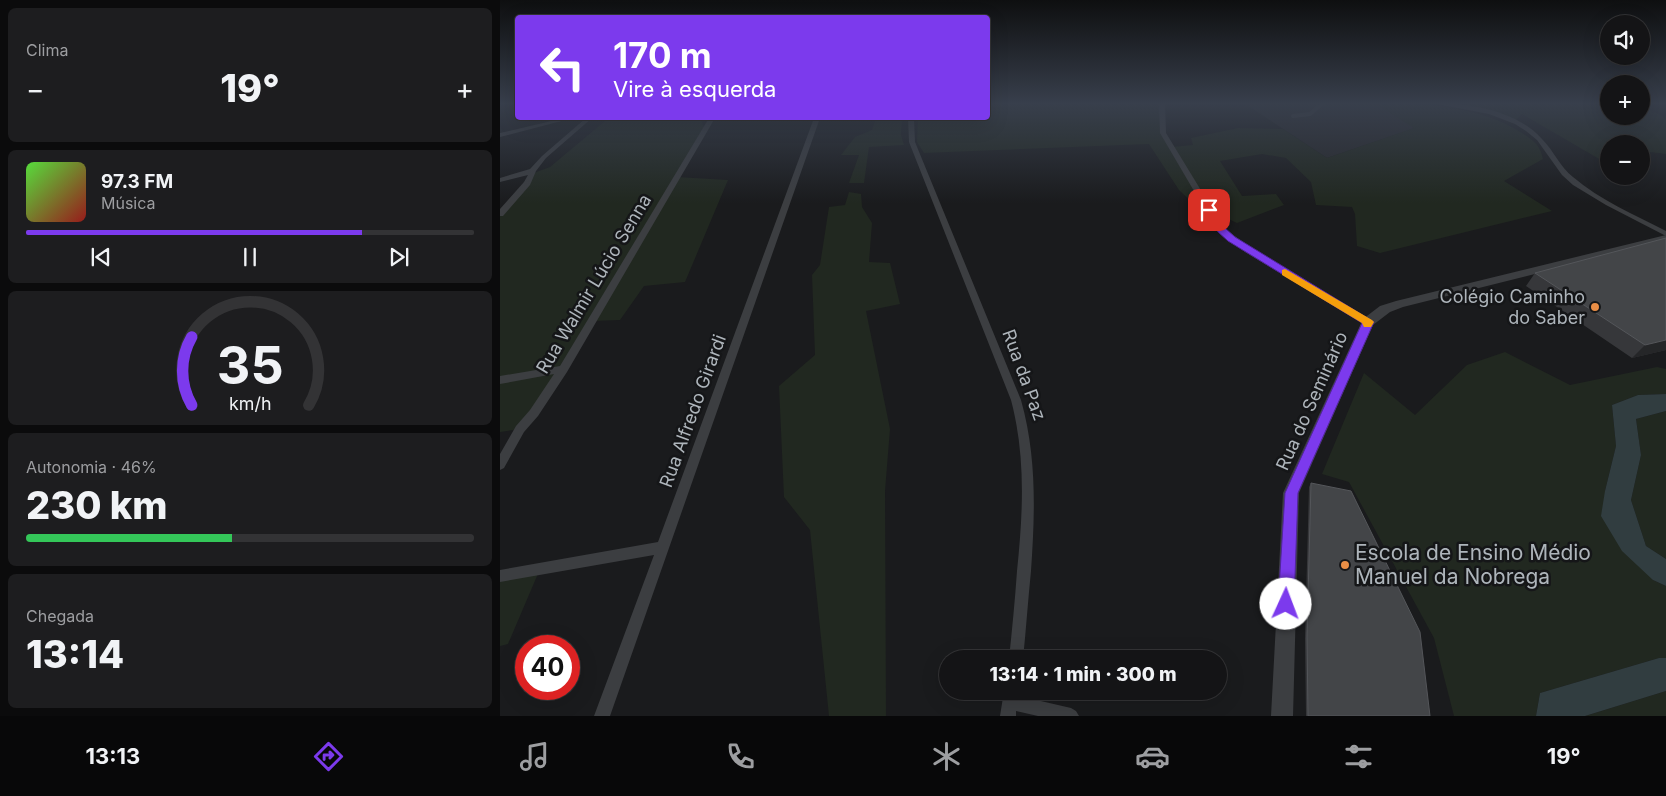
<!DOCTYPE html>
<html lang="pt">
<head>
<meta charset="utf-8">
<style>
  body { margin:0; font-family:Inter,sans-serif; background:#1d1d1f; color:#f1f3f6; height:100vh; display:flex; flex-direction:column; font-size:19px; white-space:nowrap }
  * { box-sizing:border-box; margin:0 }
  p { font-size:16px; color:#9d9ea1 }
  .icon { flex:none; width:28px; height:28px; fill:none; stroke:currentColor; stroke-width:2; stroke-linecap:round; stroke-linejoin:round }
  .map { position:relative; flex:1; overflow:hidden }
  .side { display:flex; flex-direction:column; gap:8px; padding:8px; background:#0b0b0c; width:500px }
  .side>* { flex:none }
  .top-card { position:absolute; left:15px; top:15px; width:475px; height:105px; border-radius:5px; box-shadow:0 5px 20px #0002,0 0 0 1px #333335; background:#7c3aed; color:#fff; overflow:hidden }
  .controls { position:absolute; left:1100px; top:15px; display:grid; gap:10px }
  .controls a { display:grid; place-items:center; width:50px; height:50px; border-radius:50%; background:#141416; box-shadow:0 5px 20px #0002,0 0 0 1px #333335; font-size:25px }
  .speed { position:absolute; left:15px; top:635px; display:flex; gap:10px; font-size:25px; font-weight:700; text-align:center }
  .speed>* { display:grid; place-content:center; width:65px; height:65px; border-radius:50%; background:#141416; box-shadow:0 5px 20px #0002,0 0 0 1px #333335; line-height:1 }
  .speed .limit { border:8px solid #d22; background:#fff; color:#111 }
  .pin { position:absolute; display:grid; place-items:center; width:42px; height:42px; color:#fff; margin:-21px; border-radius:10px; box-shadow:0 2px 8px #0006 }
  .me { position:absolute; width:55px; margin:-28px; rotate:2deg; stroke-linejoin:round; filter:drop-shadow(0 0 4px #0008) }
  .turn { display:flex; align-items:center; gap:18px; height:105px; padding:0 15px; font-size:22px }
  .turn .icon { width:65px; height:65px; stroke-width:2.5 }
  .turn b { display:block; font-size:35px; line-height:42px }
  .big { font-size:38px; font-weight:800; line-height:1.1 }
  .side .widget { flex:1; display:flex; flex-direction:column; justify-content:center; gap:8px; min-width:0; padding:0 18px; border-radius:8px; background:#1d1d1f }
  .side .dial { align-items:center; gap:0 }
  .dial svg { height:130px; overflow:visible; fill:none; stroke:#333335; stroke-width:7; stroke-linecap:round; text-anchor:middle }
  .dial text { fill:#f1f3f6; stroke:none }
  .song { display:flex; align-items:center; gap:15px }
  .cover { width:60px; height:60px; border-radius:8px; background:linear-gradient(135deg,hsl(110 70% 55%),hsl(0 70% 35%)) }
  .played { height:5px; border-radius:2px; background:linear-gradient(90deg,#7c3aed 75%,#333335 75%) }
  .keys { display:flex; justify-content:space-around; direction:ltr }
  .heat { display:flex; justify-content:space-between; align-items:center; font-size:28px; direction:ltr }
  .charge { height:8px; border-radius:4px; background:linear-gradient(90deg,#34c759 46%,#333335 0) }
  .trip { position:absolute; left:439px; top:650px; width:288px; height:50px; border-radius:25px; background:#141416; box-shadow:0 5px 20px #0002,0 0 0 1px #333335; font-weight:800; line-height:50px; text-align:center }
  .tab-bar { display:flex; height:80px; justify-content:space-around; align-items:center; background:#080809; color:#9d9ea1 }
  .tab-bar .icon { width:35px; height:35px }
  .tab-bar .active { color:#7c3aed }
  .tab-bar b { font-size:22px; color:#f1f3f6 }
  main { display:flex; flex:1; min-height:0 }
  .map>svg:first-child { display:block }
  .built { fill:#26272a }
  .green { fill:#212820 }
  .water { fill:#313d40 }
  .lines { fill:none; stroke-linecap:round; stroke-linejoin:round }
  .service { stroke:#3c3e41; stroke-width:4 }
  .minor { fill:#3c3e41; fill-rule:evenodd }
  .tertiary { fill:#3c3e41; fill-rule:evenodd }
  .wall { fill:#36373a }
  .shaded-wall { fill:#252628 }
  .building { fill:#434548; stroke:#54565a }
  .route { fill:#7c3aed; stroke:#51269a }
  .slow { fill:#f59e0b }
  .poi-dot { fill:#e98e46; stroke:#151618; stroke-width:2 }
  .labels { text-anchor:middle; stroke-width:5; stroke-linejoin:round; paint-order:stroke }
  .street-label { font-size:18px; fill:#aeb5bb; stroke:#151618 }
  .poi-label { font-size:18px; fill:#aeb5bb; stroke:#151618; text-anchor:end }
  .near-poi-label { font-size:21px; fill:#aeb5bb; stroke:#151618; text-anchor:start }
</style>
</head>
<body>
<main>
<section class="side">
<div class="widget"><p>Clima</p>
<div class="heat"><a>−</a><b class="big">19°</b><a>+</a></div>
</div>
<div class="widget">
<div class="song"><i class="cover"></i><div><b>97.3 FM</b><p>Música</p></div></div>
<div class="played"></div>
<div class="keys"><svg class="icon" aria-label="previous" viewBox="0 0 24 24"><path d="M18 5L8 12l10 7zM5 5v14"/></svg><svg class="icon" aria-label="pause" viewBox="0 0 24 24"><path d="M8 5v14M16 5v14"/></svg><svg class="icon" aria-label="next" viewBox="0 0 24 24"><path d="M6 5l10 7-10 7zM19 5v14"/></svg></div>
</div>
<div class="widget dial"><svg viewBox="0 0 100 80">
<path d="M14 69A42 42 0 1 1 86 69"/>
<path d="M14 69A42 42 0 0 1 14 27" stroke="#7c3aed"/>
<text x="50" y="56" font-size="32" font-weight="700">35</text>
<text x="50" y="72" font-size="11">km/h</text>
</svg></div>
<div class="widget"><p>Autonomia · 46%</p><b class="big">230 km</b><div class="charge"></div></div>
<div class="widget"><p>Chegada</p><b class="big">13:14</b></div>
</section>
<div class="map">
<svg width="1166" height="716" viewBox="0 0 1166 716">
  <rect width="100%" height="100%" fill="#1a1b1d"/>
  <!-- built -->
  <path class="built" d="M744 103H875L915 128 827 158Z"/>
  <!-- green -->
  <path class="green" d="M488 103H662V127L671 147 693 145 691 138 738 128 783 129 827 158 914 128 875 103C923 103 981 106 1022 133 1028 137 1036 142 1039 148 1041 151 1042 156 1043 159L1004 181 1052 211 880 253 857 246 855 214 852 207 816 205 811 182 786 158 762 154 720 161 742 196 776 194 784 205 737 223 709 210 701 211 679 190 649 144 424 153 417 142 418 118H488Z
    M950 103H1109V116H1141V106L1161 115 1166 120V154L1150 152 1141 158V144H1109V161L1101 160 1022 114 1016 120 974 107Z
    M99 118H200L205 129 177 177 228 180 185 282 144 286 120 320 91 321 20 429 0 432V214L31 174 50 167 105 121H97Z
    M376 118H402L401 135 404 145 369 147 364 183H349L359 155H341L355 137 372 130Z
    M349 192 361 194 362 207 372 223 369 262 390 263 400 304 366 311 390 429 385 491 386 716H329L310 530 284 497 279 386 315 355 312 275 320 265 329 207 345 205Z
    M1005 352 1070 385 1157 367 1166 369V394L1138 395 1112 405 1116 446 1105 491 1153 580 1166 586V658H1159L1040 693 1036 716H954L934 638 849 482 822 474 864 373 915 415 967 365Z
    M1166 411V559L1146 546 1131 500 1141 455 1136 419Z
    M40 569 8 644 0 646V576Z
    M1166 691V716H1085Z"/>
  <!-- water -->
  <path class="water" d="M1166 394V411L1136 419 1141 455 1131 500 1146 546 1166 559V586L1153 580 1122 551 1101 516 1105 491 1116 446 1112 405 1138 395Z
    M1159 658H1166V691L1085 716H1036L1040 693Z"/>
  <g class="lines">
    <!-- service -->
    <path class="service" d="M793 116 810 114 823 103"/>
    <!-- minor -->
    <path class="minor" d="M659 103H665L666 133 724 228 751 248 871 320 873 322 871 324H865L745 252 718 232 660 133Z
      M932 103C969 103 1016 110 1042 139 1054 151 1060 167 1073 177 1100 200 1135 215 1166 231V236L1106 205 1073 185 1062 175 1037 140 1026 131 1015 124 989 114Z
      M64 118H73L0 137V133Z
      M86 118H92L46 158 36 171 30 185 3 216H0V209L24 182 28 175 0 182V178L30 169 42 156Z
      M209 118H215L67 372 38 416 24 432 4 468 0 470V454L16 426 30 410 54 374 0 384V376L60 366Z
      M314 118H320L110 716H94L154 555 0 582V570L158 542Z
      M408 118H414L415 142 521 400C537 457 535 513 531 571 528 600 526 630 523 659H509C512 630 515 600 517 571 523 513 526 457 511 400L409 142Z
      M504 691H519V696L571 708 576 711 579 716H538L516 711V716H500Z"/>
    <!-- tertiary -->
    <path class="tertiary" d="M1166 235V241L903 307 890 312 873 325 799 493 793 716H771L783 493 863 319 880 306 896 301Z"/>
  </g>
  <!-- wall -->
  <path class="wall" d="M1035 273 1166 350 1132 358 1026 286Z
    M811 483 930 716H806L805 639 809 487Z"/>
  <!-- shaded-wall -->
  <path class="shaded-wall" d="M1166 340V350L1132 358 1145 345Z"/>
  <!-- building -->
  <path class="building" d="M1166 238V340L1145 345 1035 273Z
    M811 483 851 491 920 632 930 716H808L807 636Z"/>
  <!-- sky -->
  <linearGradient id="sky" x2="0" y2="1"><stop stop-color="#0e0f10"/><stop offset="0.51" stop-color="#383f4c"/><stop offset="1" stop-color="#383f4c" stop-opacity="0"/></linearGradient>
  <rect width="1166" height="203" fill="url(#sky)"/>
  <!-- route -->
  <path class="route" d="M706 208H712L725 228 735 237 874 322 798 493 794 604 792 609 786 612 781 609 778 604 785 493 862 323 728 241 718 232 705 210Z"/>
  <!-- slow -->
  <path class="slow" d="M785 269 872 320 874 322 871 327H864L862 323 782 275V270Z"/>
  <!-- markers -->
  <g class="poi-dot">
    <circle cx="1095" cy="307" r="5"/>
    <circle cx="845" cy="565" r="5"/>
  </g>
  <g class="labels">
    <!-- street labels -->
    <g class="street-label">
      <text transform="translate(94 284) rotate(-59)" y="6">Rua Walmir Lúcio Senna</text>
      <text transform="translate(524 375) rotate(70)" y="6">Rua da Paz</text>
      <text transform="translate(812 401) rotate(-66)" y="6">Rua do Seminário</text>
      <text transform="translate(193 411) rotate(-70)" y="6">Rua Alfredo Girardi</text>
    </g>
    <!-- poi labels -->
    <g class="poi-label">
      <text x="1085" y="303">Colégio Caminho<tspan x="1085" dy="21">do Saber</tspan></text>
    </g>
    <!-- near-poi labels -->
    <g class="near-poi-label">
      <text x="855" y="560">Escola de Ensino Médio<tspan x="855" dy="24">Manuel da Nobrega</tspan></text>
    </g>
  </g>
</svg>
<div class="controls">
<a><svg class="icon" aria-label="sound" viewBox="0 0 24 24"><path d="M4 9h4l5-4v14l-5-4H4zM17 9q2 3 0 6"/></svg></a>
<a>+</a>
<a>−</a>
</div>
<div class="speed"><div class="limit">40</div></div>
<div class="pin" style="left:709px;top:210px;background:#d93025"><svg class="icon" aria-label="arrive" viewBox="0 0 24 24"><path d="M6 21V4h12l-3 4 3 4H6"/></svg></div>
<svg class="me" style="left:786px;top:604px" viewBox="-20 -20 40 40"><circle r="19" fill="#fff"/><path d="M0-13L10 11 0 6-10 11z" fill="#7c3aed"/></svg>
<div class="trip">13:14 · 1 min · 300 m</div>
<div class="top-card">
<div class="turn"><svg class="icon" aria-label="left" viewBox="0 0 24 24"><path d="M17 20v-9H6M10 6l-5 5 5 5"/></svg><div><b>170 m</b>Vire à esquerda</div></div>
</div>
</div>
</main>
<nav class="tab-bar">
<b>13:13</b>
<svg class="icon active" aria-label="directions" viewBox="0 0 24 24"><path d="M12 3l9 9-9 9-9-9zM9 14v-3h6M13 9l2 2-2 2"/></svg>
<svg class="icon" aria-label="music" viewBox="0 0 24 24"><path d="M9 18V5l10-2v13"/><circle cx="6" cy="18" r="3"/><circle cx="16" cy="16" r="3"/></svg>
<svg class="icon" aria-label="phone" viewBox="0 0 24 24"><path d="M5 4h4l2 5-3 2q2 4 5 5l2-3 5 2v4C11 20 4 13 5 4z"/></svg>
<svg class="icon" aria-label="climate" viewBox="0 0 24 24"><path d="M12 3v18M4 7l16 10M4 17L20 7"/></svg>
<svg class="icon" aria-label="car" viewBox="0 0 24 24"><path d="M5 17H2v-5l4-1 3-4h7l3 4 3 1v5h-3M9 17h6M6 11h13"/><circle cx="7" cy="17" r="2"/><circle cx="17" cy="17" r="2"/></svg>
<svg class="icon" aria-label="filters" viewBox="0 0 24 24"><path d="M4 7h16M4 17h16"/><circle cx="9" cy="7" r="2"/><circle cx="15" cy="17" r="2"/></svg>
<b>19°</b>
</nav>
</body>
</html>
